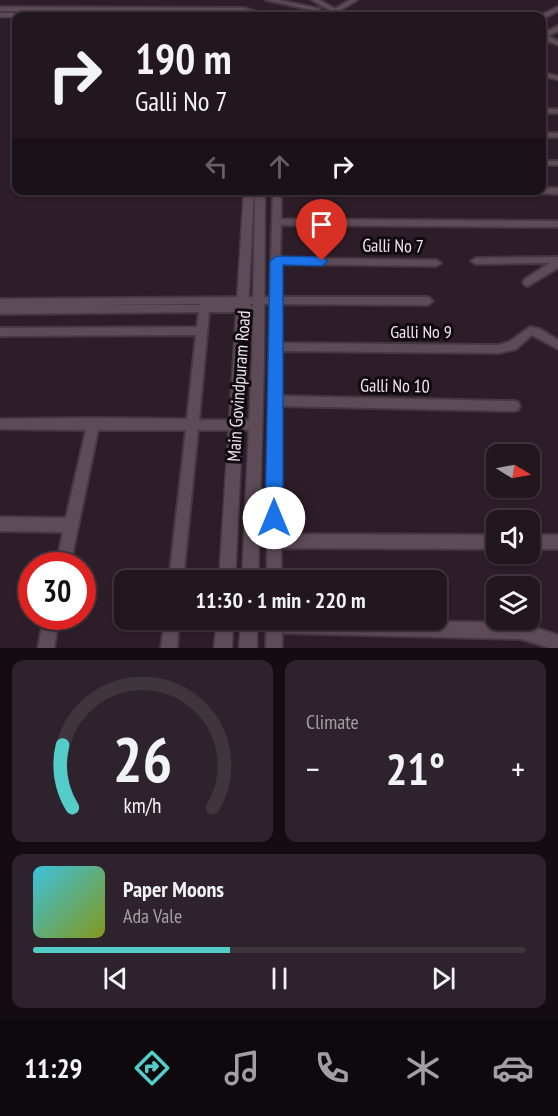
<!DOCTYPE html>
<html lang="en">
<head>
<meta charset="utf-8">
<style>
  body { margin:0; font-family:"PT Sans Narrow",sans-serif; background:#2e232c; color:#f1f3f6; height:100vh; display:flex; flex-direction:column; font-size:22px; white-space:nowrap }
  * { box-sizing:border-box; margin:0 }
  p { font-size:20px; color:#a29fa4 }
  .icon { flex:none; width:33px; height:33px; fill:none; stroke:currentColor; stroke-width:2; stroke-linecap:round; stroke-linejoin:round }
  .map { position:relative; height:648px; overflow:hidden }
  .drawer { display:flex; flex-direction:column; gap:12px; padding:12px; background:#130c11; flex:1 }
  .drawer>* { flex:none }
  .guide { position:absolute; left:12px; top:12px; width:534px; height:183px; border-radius:12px; box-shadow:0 2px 4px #0004,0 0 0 2px #3f353d; background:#22161f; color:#f1f3f6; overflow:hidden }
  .needle { width:39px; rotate:100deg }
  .buttons { position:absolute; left:486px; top:444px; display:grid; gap:12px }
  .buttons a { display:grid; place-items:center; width:54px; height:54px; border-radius:12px; background:#22161f; box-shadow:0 2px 4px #0004,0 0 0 2px #3f353d; font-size:30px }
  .speed { position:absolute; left:18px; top:552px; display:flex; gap:12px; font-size:30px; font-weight:700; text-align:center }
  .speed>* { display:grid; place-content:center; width:78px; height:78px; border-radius:50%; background:#22161f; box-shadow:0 2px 4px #0004,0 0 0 2px #3f353d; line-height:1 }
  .speed .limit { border:9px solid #d22; background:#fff; color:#111 }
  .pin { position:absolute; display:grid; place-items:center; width:51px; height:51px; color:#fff; margin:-62px -26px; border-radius:50% 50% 50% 0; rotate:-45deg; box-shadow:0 0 6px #0007 }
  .pin .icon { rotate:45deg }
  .me { position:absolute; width:66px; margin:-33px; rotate:0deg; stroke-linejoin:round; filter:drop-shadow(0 0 4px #0008) }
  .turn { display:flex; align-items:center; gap:21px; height:126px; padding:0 24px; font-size:27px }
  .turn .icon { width:78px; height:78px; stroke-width:2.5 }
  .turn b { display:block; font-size:42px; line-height:51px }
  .lanes { display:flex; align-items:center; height:57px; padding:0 24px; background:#0003; justify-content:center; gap:30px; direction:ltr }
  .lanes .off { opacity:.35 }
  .big { font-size:45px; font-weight:600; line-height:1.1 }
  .drawer .tile { flex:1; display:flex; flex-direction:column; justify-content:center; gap:9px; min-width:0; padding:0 21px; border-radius:12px; background:#2e232c }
  .drawer .dial { align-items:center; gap:0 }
  .dial svg { height:156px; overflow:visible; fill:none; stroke:#3f353d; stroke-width:7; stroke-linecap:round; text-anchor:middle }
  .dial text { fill:#f1f3f6; stroke:none }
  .song { display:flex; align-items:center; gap:18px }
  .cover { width:72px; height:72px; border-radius:9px; background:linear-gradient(135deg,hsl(190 70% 55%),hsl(70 70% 35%)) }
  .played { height:6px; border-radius:3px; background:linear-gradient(90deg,#54cdc8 40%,#3f353d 40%) }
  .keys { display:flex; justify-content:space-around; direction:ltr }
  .heat { display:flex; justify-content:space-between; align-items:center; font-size:33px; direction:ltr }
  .drawer .tiles { flex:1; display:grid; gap:12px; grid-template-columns:1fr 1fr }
  .tile:last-child { grid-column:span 2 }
  .trip { position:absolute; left:114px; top:570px; width:333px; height:60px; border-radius:12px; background:#22161f; box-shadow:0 2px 4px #0004,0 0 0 2px #3f353d; font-weight:600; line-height:60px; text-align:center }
  .menu { display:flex; height:96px; justify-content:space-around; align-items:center; background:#0e090c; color:#a29fa4 }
  .menu .icon { width:42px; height:42px }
  .menu .current { color:#54cdc8 }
  .menu b { font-size:27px; color:#f1f3f6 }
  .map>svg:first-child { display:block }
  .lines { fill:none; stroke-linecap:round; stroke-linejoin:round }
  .minor-casing { stroke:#453841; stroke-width:4 }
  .tertiary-casing { stroke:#453841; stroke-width:3 }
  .minor { fill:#5d4b58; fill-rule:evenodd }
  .tertiary { fill:#5d4b58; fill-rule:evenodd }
  .route { fill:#1a73e8; stroke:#114b97; stroke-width:1.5 }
  .labels { text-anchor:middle; stroke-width:6; stroke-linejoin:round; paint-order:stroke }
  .street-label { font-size:18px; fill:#f0e5ed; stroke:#110a0f }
</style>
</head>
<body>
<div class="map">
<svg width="558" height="648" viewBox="0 0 558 648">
  <rect width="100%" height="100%" fill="#2d1d29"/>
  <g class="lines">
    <defs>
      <path id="minor" d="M266 0H278L320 9 317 11Z
        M312 0H319L335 9 350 0H357L335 13Z
        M0 7 244 8 271 16H263L244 12 0 11Z
        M558 7V11L544 18 539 16Z
        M558 26V31L548 36 558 41V45L542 39V34Z
        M542 109H558V113H542Z
        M542 133H558V137H542Z
        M542 161H558V165H542Z
        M542 188H558V194L530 193 526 190H542Z
        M273 190H281V219L558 221V227L281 225 280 258 436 260 441 263 436 266 280 264V297H428L433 301 428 305 280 304 279 343 499 345 509 342 530 327 540 329 558 340V349L532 335 516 349 499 353 279 351 280 396 514 401 518 402 520 406 518 410 514 411 280 406 281 534 496 535V549L281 548V580H267L270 304H210H249L254 308 249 312H209L199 420H255L259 421 261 425 259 429 255 430H198L183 580H169L186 430H98L70 566H56L63 532 0 531V517L66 518 86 430 0 429V419L93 418 187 419 196 335 0 336V328L197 327 199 312 0 314V299L270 297ZM200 304 199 305H95Z
        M411 190H475L471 193H415Z
        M558 257V268L528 286 525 285 523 282 525 279 550 263 476 264 471 261 476 258Z
        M530 535H558V549H530Z
        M44 616H59L54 648H38Z
        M165 620H179L177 648H161Z
        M267 620H356L521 623 558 635V648H550L521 639 282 633V648H266Z"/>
      <path id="tertiary" d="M0 13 246 14 249 16 0 17Z
        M542 72 558 76V80L542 76Z
        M244 190H254L235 580H219Z
        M255 190H265L264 360 258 580H242L252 360Z
        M217 620H233L232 648H214Z
        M241 620H257V648H239Z"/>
    </defs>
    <!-- minor casing -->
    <use href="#minor" class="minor-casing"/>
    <!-- tertiary casing -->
    <use href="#tertiary" class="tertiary-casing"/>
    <!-- minor -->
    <use href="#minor" class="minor"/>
    <!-- tertiary -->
    <use href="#tertiary" class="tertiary"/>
  </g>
  <!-- route -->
  <path class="route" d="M277 256 322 257 328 261 322 266 283 265V518L280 524 274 526 268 524 265 518 270 261Z"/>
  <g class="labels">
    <!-- street labels -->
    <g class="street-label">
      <text transform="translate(393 246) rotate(1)" y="6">Galli No 7</text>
      <text x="421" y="338">Galli No 9</text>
      <text transform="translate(239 386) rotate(-86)" y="6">Main Govindpuram Road</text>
      <text transform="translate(395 386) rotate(1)" y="6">Galli No 10</text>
    </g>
  </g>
</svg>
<div class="buttons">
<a><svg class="needle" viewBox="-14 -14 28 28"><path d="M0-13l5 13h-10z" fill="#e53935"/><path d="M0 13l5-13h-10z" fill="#a29fa4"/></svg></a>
<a><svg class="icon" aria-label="sound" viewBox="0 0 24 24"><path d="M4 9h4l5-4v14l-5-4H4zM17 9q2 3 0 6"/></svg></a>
<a><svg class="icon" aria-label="layers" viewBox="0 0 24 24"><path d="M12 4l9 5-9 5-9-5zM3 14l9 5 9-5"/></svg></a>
</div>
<div class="speed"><div class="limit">30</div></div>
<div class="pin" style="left:322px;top:261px;background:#d93025"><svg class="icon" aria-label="arrive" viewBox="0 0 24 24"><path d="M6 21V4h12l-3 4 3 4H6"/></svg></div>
<svg class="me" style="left:274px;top:518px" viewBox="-20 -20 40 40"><circle r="19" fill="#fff"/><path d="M0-13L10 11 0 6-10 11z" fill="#1a73e8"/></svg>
<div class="trip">11:30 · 1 min · 220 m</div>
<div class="guide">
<div class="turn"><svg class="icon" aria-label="right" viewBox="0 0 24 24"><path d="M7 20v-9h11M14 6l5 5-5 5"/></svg><div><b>190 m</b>Galli No 7</div></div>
<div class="lanes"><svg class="icon off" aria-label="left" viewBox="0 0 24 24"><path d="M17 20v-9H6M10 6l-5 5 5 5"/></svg><svg class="icon off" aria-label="ahead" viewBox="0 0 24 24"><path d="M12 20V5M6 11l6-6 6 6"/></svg><svg class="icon" aria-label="right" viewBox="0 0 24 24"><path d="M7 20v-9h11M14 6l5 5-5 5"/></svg></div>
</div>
</div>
<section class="drawer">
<div class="tiles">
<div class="tile dial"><svg viewBox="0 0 100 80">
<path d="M14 69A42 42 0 1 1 86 69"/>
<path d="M14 69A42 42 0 0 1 9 37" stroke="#54cdc8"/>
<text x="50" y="56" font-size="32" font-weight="700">26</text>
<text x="50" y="72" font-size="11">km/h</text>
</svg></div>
<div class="tile"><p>Climate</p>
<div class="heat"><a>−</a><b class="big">21°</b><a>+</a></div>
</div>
<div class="tile">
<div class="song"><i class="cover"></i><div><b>Paper Moons</b><p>Ada Vale</p></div></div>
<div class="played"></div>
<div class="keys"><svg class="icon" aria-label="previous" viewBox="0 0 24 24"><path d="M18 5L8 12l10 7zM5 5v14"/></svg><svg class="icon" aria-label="pause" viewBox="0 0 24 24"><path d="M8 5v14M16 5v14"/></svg><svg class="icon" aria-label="next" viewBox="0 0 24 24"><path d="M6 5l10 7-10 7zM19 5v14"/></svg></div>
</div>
</div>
</section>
<nav class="menu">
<b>11:29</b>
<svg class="icon current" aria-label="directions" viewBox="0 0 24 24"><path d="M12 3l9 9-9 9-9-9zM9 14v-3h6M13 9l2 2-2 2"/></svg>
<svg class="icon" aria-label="music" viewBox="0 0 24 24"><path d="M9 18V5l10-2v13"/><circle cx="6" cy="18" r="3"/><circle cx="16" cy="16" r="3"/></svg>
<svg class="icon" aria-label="phone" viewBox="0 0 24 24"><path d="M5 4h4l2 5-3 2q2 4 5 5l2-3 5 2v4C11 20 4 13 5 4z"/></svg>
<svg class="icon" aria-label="climate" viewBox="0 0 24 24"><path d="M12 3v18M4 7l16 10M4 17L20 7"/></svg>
<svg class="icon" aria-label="car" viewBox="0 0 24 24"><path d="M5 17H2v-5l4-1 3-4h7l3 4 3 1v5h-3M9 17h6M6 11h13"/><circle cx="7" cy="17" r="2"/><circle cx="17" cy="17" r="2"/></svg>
</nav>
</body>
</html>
